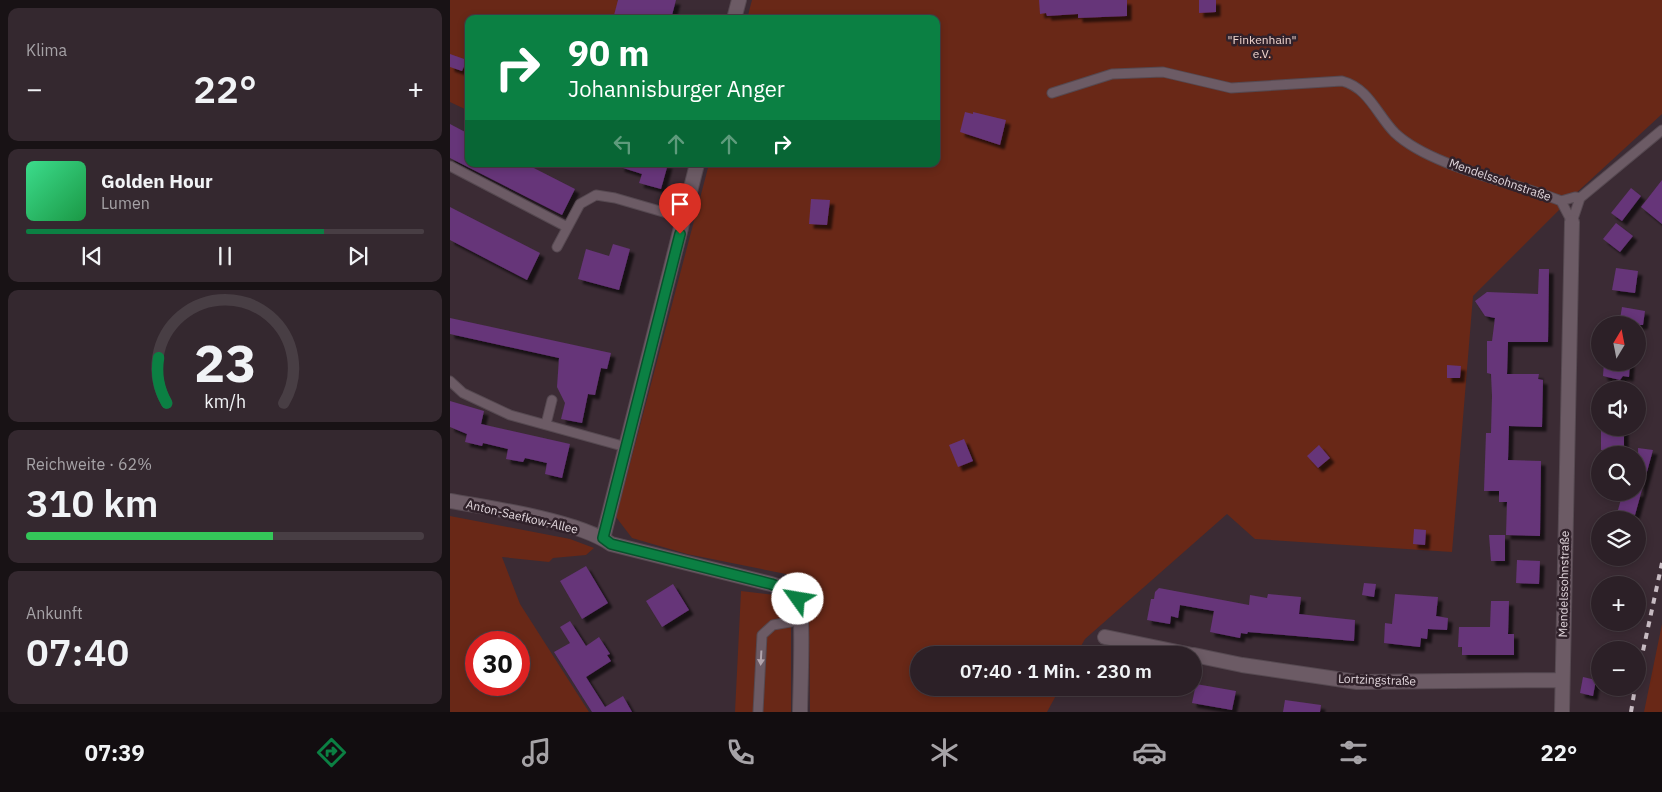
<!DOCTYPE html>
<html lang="de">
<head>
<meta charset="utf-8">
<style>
  body { margin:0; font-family:"IBM Plex Sans",sans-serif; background:#34282f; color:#f1f3f6; height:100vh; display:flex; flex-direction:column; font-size:19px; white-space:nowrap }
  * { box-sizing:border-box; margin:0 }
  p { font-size:16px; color:#a6a3a7 }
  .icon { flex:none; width:28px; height:28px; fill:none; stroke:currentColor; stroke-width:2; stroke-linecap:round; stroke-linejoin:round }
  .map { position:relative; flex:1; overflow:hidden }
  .drawer { display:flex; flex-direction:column; gap:8px; padding:8px; background:#181215; width:450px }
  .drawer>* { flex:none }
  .top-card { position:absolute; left:15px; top:15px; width:475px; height:152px; border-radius:10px; box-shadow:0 2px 8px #0003,0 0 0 1px #483e44; background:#0b8043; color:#fff; overflow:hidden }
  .needle { width:32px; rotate:10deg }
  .controls { position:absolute; left:1141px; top:316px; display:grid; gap:10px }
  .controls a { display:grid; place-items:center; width:55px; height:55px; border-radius:50%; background:#2c2027; box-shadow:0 2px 8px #0003,0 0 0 1px #483e44; font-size:25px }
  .speed { position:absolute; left:15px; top:631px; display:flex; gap:10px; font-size:25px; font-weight:700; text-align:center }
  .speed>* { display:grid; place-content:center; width:65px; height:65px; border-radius:50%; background:#2c2027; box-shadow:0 2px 8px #0003,0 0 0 1px #483e44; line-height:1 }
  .speed .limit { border:8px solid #d22; background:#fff; color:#111 }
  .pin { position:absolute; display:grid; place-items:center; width:42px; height:42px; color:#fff; margin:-51px -21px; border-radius:50% 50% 50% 0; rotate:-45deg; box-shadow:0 0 5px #0007 }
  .pin .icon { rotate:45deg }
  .me { position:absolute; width:55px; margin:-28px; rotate:302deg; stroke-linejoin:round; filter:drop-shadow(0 0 4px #0008) }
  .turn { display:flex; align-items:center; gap:18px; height:105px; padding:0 20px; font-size:22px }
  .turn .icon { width:65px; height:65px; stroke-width:2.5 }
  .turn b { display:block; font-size:35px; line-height:42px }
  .lanes { display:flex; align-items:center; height:48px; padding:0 20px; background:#0003; justify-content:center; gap:25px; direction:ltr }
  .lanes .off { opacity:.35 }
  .big { font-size:38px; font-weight:600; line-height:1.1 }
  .drawer .tile { flex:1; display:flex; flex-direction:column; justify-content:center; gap:8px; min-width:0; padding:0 18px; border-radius:10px; background:#34282f }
  .drawer .dial { align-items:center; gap:0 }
  .dial svg { height:130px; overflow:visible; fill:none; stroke:#483e44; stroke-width:7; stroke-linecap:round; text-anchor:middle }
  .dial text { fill:#f1f3f6; stroke:none }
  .song { display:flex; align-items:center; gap:15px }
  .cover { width:60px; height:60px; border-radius:8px; background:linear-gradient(135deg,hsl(150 70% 55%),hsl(140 70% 35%)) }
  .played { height:5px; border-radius:2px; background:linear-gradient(90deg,#0b8043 75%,#483e44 75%) }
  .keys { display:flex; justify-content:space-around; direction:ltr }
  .heat { display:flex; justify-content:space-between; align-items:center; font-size:28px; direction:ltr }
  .charge { height:8px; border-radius:4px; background:linear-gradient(90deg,#34c759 62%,#483e44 0) }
  .trip { position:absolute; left:460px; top:646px; width:292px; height:50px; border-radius:25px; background:#2c2027; box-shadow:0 2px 8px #0003,0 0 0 1px #483e44; font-weight:600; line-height:50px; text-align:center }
  .dock { display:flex; height:80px; justify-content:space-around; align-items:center; background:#120d10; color:#a6a3a7 }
  .dock .icon { width:35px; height:35px }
  .dock .on { color:#0b8043 }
  .dock b { font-size:22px; color:#f1f3f6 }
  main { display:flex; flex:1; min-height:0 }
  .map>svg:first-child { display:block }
  .green { fill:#692817; fill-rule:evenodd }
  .building { fill:#663479; filter:url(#shadow) }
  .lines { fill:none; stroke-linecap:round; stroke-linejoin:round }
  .service-casing { stroke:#564951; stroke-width:11 }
  .minor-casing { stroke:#564951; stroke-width:16 }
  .service { stroke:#6c5b65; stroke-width:9 }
  .minor { stroke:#6c5b65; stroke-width:14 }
  .rail { stroke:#c8bcc3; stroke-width:4; stroke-dasharray:6 6; stroke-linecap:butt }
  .oneway { fill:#b2a4ac }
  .route-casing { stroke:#07532c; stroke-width:12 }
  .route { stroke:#0b8043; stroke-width:9 }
  .labels { text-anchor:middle; stroke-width:5; stroke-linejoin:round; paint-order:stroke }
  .park-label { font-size:12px; fill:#eed4cd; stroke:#30212a }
  .street-label { font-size:12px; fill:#e0d5db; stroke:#30212a }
</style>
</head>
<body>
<main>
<section class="drawer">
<div class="tile"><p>Klima</p>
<div class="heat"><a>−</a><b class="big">22°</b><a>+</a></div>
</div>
<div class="tile">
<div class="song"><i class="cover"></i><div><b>Golden Hour</b><p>Lumen</p></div></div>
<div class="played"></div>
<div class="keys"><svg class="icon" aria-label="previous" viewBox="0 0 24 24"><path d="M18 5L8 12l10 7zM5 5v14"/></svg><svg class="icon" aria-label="pause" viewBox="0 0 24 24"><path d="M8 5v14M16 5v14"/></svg><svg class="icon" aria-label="next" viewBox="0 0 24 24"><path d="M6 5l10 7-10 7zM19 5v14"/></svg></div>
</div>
<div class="tile dial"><svg viewBox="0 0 100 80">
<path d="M14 69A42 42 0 1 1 86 69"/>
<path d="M14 69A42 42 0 0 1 9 41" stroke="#0b8043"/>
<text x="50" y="56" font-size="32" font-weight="700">23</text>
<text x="50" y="72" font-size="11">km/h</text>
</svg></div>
<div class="tile"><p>Reichweite · 62%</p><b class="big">310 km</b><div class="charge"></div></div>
<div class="tile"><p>Ankunft</p><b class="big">07:40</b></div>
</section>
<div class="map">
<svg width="1212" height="712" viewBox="0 0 1212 712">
  <defs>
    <filter id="shadow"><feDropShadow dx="4.5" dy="4.5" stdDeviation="1" flood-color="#0009"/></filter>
  </defs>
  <rect width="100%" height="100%" fill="#3b2b34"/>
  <!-- green -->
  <path class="green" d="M0 0H166L188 5 184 19H19V111L0 102Z
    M302 0H1212V114L1124 195 1023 296 1002 552 805 539 777 514 635 639 626 655H469V688H610L597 712H360L359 613 350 585 336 574 237 554 182 538 166 517 259 164H486V19H297Z
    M0 516 120 539 144 548 136 555 103 558 99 562 52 557 70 604 139 712H0ZM26 642H69V685H26Z
    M291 591 325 595 341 609V712H285Z
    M1212 624V712H1194Z"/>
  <!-- building -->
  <path class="building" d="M168 0H226L221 19H163Z
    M589 0H677V16L628 18V14L597 16 596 13 590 14Z
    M749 0H766V12L749 13Z
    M0 54 17 60 12 71 0 67Z
    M515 112 523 114V112L556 120 550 145 510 132Z
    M0 124 19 134V164H76L125 189 112 215 0 158Z
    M170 164H218L211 189 189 183 192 174 170 167Z
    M1212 180V224L1191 207Z
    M1181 188 1191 196 1172 221 1161 213Z
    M361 199 380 200 377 225 359 224Z
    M0 207 90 253 77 280 0 240Z
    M1166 223 1183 236 1170 252 1153 239Z
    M163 244 180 249 169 290 128 279 136 249 159 256Z
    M1166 268 1188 271 1185 293 1162 290Z
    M1089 269H1099L1098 342H1058L1057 374H1089L1088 379 1093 380 1092 427 1059 426 1058 460 1091 461 1090 536 1056 535 1057 502H1049V491H1034L1036 433H1041L1042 396 1041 374 1037 373V341H1042L1045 318 1035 316 1025 301 1037 292 1088 294Z
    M1172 307 1195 311 1193 325H1169Z
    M0 318 161 353 157 369 151 368 145 395 138 394 132 423 111 419 115 403 107 387 109 358 0 334Z
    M1154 362H1180L1179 377 1173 376 1170 380 1153 376Z
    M997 365 1011 366 1010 378H997Z
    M0 401 34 411 31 424 120 444 112 478 95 474 97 463 75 458 73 462 56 459 58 449 33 443 32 446 15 442 17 434 0 427Z
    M1151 428H1174V451L1151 450Z
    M514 439 523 461 508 467 499 445Z
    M869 445 880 458 868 468 857 456Z
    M1188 448 1203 450 1185 515 1168 510 1173 492H1189Z
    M964 529 976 530 975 545 963 544Z
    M1039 535H1055V561H1041Z
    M1067 560 1090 561 1089 584 1066 583Z
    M136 566 158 603 132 619 110 581Z
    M914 583 926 584 924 597 912 595Z
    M223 584 239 610 212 627 196 601Z
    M709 588 799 605 800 595 817 598 818 594 851 597 849 614 905 620 904 641 798 632 797 634 791 633 790 638 760 632 764 611 730 605 728 618 721 616 720 624 697 620 701 599H704L705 592Z
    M945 594 988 597 986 616 998 618 997 630 978 629 977 639 971 638 970 647 934 643 935 623 942 624Z
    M1041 601H1059L1058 634H1064V655H1012V647H1008L1009 627H1040Z
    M120 621 136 646 149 637 160 654 157 655 161 661 136 677 155 707 173 696 182 712H142L104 652 120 643 110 627Z
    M1133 677 1146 680 1143 696 1130 693Z
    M746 684 786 691 782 710 742 703Z
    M835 700 871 705 870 712H833Z"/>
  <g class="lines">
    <defs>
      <path id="service" d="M602 93 662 74 713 72 781 88 892 81C919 88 927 115 945 133 981 167 1064 182 1111 201L1122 222
        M0 166 117 227
        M1111 201 1125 197 1130 198
        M1122 222 1130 198 1212 130
        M107 247 130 204 146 195 165 198 234 218
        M0 381 13 393 60 415 176 447
        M96 424 102 400
        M308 712 312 635 323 625 351 620"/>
      <path id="minor" d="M284 19 289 0
        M0 501C42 508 128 521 161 544L321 584C330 587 342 589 348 599 354 610 350 694 350 712
        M153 538 247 164
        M655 637 742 655
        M744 655 792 665 907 682 1112 680
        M1112 712 1122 222"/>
    </defs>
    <!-- service casing -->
    <use href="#service" class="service-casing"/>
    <!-- minor casing -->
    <use href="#minor" class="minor-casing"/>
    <!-- service -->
    <use href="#service" class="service"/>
    <!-- minor -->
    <use href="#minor" class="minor"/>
    <!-- rail -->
    <path class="rail" d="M1188 674 1212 563
      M1181 712 1185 688"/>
  </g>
  <!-- one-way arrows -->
  <defs><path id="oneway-solid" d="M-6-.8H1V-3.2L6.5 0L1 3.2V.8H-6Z" transform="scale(1.25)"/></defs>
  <use class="oneway" href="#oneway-solid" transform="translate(311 658) rotate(93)"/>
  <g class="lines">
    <defs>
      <path id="route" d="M230 234 153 538 161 544 321 584 340 591 348 599"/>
    </defs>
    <!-- route casing -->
    <use href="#route" class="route-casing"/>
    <!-- route -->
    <use href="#route" class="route"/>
  </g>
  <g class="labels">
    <!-- park labels -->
    <g class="park-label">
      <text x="812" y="44">"Finkenhain"<tspan x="812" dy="14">e.V.</tspan></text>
    </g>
    <!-- street labels -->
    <g class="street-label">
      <text transform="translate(1050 180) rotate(19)" y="4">Mendelssohnstraße</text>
      <text transform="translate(72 517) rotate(13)" y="4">Anton-Saefkow-Allee</text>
      <text transform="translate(1114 584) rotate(-89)" y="4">Mendelssohnstraße</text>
      <text transform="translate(927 680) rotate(2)" y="4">Lortzingstraße</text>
    </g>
  </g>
</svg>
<div class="controls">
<a><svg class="needle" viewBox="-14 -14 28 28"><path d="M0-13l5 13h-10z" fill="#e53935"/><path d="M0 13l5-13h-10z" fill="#a6a3a7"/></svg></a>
<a><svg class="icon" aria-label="sound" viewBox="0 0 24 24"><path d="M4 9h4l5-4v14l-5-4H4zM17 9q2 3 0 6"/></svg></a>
<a><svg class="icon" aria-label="search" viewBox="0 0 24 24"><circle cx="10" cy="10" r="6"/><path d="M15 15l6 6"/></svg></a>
<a><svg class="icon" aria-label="layers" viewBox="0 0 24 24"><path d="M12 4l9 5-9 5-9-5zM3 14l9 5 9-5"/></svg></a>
<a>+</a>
<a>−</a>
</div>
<div class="speed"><div class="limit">30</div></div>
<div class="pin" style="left:230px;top:234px;background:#d93025"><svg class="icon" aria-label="arrive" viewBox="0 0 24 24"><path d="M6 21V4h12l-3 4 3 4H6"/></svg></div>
<svg class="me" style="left:348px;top:599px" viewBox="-20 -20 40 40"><circle r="19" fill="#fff"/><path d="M0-13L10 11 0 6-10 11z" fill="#0b8043"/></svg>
<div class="trip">07:40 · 1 Min. · 230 m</div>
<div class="top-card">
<div class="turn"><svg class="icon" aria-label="right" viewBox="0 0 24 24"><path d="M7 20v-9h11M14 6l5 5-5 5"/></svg><div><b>90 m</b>Johannisburger Anger</div></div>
<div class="lanes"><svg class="icon off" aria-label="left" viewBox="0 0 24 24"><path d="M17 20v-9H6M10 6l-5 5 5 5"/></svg><svg class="icon off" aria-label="ahead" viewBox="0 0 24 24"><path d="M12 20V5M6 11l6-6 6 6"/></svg><svg class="icon off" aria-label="ahead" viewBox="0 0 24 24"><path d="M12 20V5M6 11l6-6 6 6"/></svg><svg class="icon" aria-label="right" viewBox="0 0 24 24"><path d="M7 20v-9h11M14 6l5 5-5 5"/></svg></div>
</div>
</div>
</main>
<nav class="dock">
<b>07:39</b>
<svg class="icon on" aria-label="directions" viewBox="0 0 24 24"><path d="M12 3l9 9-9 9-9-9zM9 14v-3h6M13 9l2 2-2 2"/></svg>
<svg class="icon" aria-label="music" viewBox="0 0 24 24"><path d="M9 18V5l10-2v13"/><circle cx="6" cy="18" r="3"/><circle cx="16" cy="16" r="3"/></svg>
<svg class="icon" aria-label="phone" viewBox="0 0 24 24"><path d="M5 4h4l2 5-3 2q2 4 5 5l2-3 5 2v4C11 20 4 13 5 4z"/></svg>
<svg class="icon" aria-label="climate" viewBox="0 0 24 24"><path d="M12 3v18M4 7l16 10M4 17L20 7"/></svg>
<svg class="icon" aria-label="car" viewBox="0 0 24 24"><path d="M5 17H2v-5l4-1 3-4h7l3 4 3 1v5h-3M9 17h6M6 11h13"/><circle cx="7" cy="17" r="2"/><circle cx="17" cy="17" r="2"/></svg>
<svg class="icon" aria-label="filters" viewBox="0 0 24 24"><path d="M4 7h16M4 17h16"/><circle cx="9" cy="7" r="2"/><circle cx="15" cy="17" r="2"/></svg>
<b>22°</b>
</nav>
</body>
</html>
